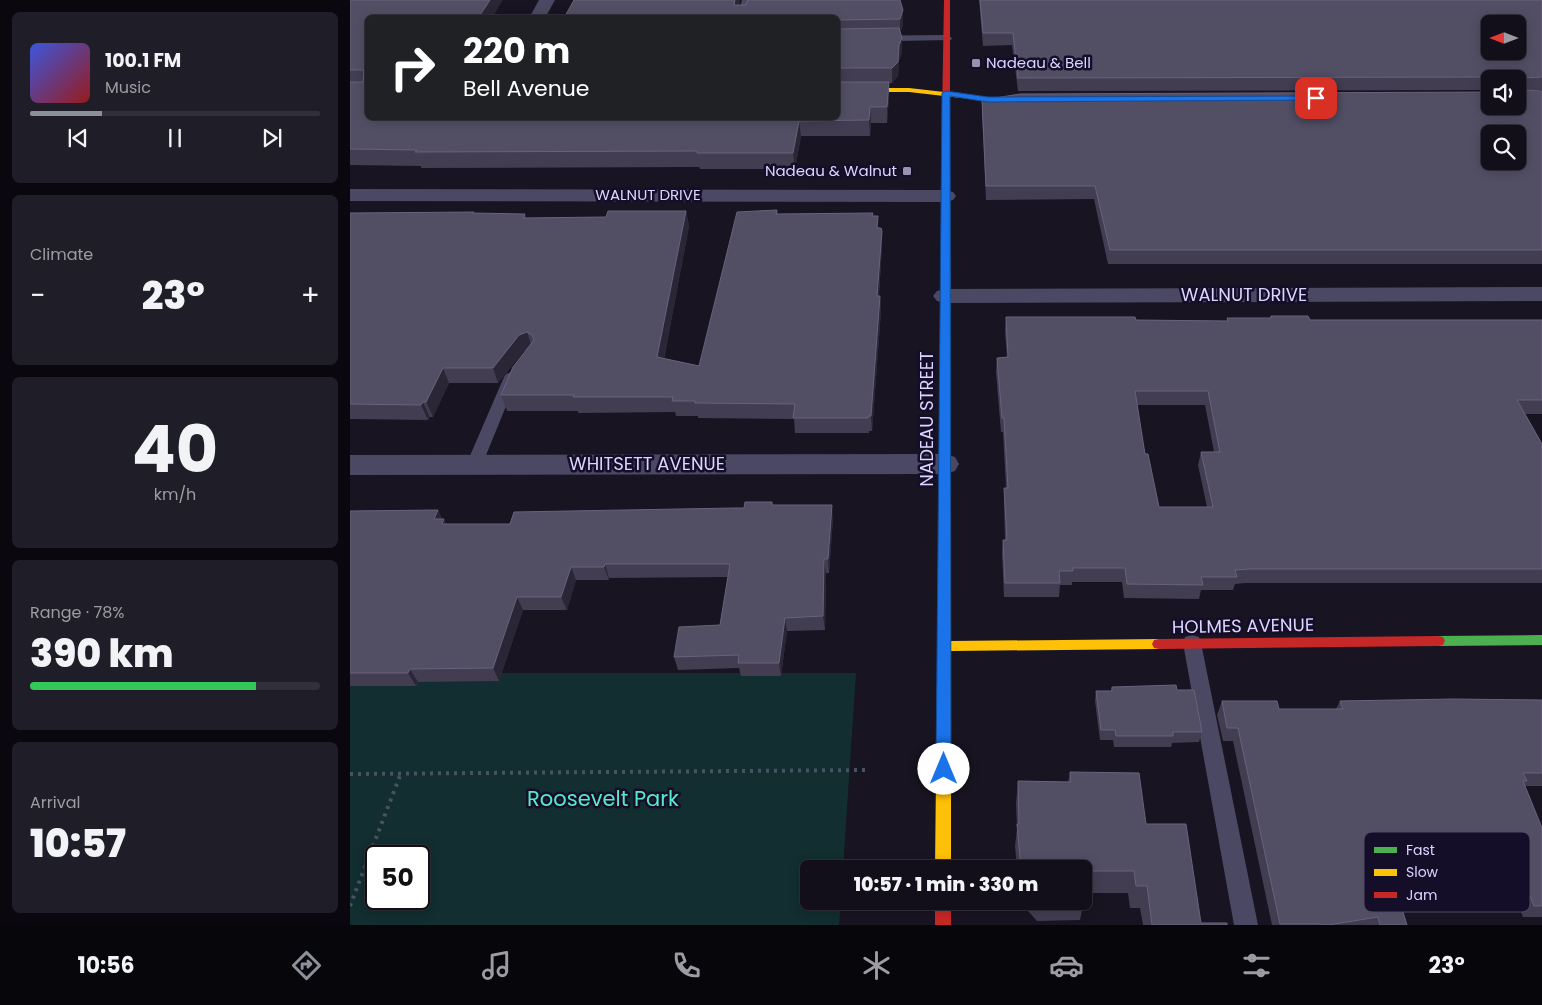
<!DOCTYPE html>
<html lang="en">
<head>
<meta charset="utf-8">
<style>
  body { margin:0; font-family:Poppins,sans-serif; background:#1f1d27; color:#f1f3f6; height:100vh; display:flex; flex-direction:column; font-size:19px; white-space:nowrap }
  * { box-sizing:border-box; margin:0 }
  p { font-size:16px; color:#9c9ca2 }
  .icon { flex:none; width:28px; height:28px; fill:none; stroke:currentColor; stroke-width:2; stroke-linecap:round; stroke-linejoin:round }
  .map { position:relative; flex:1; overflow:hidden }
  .sheet { display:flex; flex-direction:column; gap:12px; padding:12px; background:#0a080e; width:350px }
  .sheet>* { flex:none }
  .top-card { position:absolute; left:15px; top:15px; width:475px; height:105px; border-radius:8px; box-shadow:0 2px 12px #0003,0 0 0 1px #312f39; background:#202124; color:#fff; overflow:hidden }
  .needle { width:32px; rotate:270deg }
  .controls { position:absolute; left:1131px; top:15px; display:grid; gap:10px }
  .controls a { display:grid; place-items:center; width:45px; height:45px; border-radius:8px; background:#120f1a; box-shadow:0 2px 12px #0003,0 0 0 1px #312f39; font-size:25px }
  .speed { position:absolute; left:15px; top:845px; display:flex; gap:10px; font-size:25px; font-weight:700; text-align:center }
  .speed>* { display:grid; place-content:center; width:65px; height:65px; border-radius:50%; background:#120f1a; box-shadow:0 2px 12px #0003,0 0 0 1px #312f39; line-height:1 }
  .speed .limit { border:2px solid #111; border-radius:8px; background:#fff; color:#111 }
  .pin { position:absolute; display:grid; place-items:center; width:42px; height:42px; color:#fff; margin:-21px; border-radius:10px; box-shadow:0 2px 8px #0006 }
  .me { position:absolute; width:55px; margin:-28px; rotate:0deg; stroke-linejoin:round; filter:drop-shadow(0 0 4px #0008) }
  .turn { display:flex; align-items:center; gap:18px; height:105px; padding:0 15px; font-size:22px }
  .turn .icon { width:65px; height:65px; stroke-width:2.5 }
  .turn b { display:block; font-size:35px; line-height:42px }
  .big { font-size:38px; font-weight:800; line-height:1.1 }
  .sheet .card { flex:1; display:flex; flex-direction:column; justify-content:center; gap:8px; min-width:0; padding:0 18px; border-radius:8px; background:#1f1d27 }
  .sheet .dial { align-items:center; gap:0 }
  .dial b { font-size:65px; line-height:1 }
  .song { display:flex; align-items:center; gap:15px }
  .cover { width:60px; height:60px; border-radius:8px; background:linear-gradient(135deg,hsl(230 70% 55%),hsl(0 70% 35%)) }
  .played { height:5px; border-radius:2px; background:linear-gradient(90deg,#8c9099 25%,#312f39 25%) }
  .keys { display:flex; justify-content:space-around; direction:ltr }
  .heat { display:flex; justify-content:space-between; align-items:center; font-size:28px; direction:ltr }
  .charge { height:8px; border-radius:4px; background:linear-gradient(90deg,#34c759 78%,#312f39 0) }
  .trip { position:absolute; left:450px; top:860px; width:292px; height:50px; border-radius:8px; background:#120f1a; box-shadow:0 2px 12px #0003,0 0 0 1px #312f39; font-weight:800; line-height:50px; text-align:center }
  .dock { display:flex; height:80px; justify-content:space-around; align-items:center; background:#07060a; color:#9c9ca2 }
  .dock .icon { width:35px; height:35px }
  .dock .active { color:#8c9099 }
  .dock b { font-size:22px; color:#f1f3f6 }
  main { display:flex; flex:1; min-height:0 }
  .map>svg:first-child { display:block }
  .green { fill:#122e30; fill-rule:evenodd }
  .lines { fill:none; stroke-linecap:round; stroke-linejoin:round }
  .path { stroke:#465363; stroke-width:4; stroke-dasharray:3 5; stroke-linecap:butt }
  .lane { fill:#4b4863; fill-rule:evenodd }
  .street { fill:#4b4863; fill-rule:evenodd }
  .fast { fill:#4caf50; fill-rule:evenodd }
  .slow { fill:#ffc107; fill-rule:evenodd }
  .jam { fill:#c62828; fill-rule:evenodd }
  .wall { fill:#423d51; fill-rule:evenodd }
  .shaded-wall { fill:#2a2636 }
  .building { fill:#524e64; stroke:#68637c; fill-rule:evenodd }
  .route { fill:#1a73e8; stroke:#114b97 }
  .poi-dot { fill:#9791b2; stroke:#140e28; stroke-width:2 }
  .labels { text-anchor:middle; stroke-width:5; stroke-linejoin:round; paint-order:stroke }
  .far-poi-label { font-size:15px; fill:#dcd5ff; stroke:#140e28; text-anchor:start }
  .far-street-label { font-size:15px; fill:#dcd5ff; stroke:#140e28 }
  .street-label { font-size:18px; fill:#dcd5ff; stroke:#140e28 }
  .near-park-label { font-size:21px; fill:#59e7ca; stroke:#140e28 }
  .key { fill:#140e28; stroke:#504a68; stroke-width:1 }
  .key-label { font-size:14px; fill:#dcd5ff }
</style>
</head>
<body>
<main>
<section class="sheet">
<div class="card">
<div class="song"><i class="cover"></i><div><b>100.1 FM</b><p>Music</p></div></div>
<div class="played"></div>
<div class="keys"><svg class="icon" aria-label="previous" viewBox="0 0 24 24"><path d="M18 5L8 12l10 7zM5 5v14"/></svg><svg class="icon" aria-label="pause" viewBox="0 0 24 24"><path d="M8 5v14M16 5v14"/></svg><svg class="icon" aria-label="next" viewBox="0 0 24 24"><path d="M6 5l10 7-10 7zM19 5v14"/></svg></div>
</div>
<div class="card"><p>Climate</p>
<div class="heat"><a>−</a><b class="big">23°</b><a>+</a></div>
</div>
<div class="card dial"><b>40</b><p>km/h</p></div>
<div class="card"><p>Range · 78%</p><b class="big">390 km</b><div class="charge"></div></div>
<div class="card"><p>Arrival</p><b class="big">10:57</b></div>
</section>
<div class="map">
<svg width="1192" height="925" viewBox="0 0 1192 925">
  <rect width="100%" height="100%" fill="#181422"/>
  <!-- green -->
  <path class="green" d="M0 673H506L493 869H459V901H491L489 925H0ZM26 856H69V899H26Z"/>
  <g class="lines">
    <!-- path -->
    <path class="path" d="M0 774 518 770
      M0 906 51 773"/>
    <!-- lane -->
    <path class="lane" d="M392 0H402L397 18H387Z
      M597 35 602 38 601 40 488 42V36Z
      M161 372 166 374 168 377 132 465 130 469 124 471 118 469 116 465 154 377 156 374Z
      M842 635 849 637 851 643 908 925H884L833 643 835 637Z"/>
    <!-- street -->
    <path class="street" d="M189 0H205L195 18H179Z
      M0 189 596 190 603 192 606 196 603 200 596 202 0 201Z
      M1192 287V301L595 303 587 301 583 296 587 291 595 289Z
      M595 454 605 457 609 464 605 471 595 474 0 475V455Z"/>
    <!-- fast -->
    <path class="fast" d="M593 113 600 115 601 492 595 496 589 492Z
      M1192 635V645L1088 646 1083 645 1081 641 1083 637 1088 636Z"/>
    <!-- slow -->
    <path class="slow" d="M488 88H559L638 97H674L678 99 674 101H638L559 92H488Z
      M595 488 601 492V641L809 639 814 640 816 644 814 648 809 649 601 651V869H585L589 492Z"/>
    <!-- jam -->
    <path class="jam" d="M594 0H600V115L596 117 592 115Z
      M1088 636 1093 637 1095 641 1093 645 1088 646 809 649 804 648 802 644 804 640 809 639Z
      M585 901H601V925H585Z"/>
  </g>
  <!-- wall -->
  <path class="wall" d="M0 0H153L18 118H488V18H214L390 0 389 5H396L550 0 553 25 550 33 552 38V53L549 60 548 76 542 83H539V97L537 123H521L520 136H451L445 169H350L349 167 71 168V166L0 165Z
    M629 0H1192V90H1174L1192 91V264H758L744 199 636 200 632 113V100L1140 106 1168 79H1140V90L668 91 662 45 633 46Z
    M427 210 428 214 523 216 528 228 532 231V245L529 296H530L531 311 522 431H519V433H445L444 419 348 418V416H326L325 412 228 413V411H157L151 395 177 349 175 350 148 383H99L83 417H80L78 420 0 419V213L175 214 176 218 256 217 336 211 339 226 314 359 349 366Z
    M921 316 960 320H1192V414H1175L1192 444V583H895L885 584 883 590H851L849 599 774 598 772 582H722V585H710L709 597H654L652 553 653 540H655L654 501V488H656L653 432H651L646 372 647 358 657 357 655 331 656 317 786 320 877 321V318H920ZM787 405H855L864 452H851L848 465 857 507H809L795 454Z
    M422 502 423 505 483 518 479 573H476L475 630 437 631 431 676H391L389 668 328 670 324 657 370 625 378 577 259 578V580H226L217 610H173L149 681 68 682 66 686H0V511L88 510 92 519 97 524H160L394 508Z
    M762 687 827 690 852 732 849 742 822 743 821 747H764L763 740H750L745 701 746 691H761Z
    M1192 700V786H1175L1192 828V917H1173L1154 869 1039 867 1057 925H922L883 741H873L867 715 872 701 929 709H986L990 701Z
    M720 772 796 824 851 923 877 925H793L790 908H780L778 893H734V869H667L665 846 667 829 666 804 668 781 718 782Z
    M670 901H734L730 920 687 921 678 911H671Z"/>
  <!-- shaded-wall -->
  <path class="shaded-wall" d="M140 0H153L142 18H128Z
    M385 0H390L386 18 384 5Z
    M553 10V25L550 34V19Z
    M552 38V53L549 60 548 76 542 83V68Z
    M539 82V97L537 123V107Z
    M520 107 521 123 520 136 519 120Z
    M449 121 451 136 445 169 443 153Z
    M336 211 339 226 311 373 307 357Z
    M532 231V245L528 311 527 296Z
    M530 296 531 311 522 431 521 416Z
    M177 332 182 347 175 350 148 383 143 368 169 335Z
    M93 368 99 383 83 417 76 402Z
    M73 402 80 417 78 420 71 405Z
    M482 505 483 518 479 573 478 559Z
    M88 510 93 521 94 519 101 532 84 519Z
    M474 559 476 573 475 630 473 616Z
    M255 564 259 578V580L254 567Z
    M221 567 226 580 217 610 211 597Z
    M167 597 173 610 149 681 143 668Z
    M435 618 437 631 431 676 429 663Z
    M60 669 68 682 66 686 58 673Z"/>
  <!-- building -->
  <path class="building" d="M0 0H140L128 18H18V118H488V82H539L537 107H520L519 120 449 121 443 153H347V151L65 152 67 150 0 149V82H13L14 70H0Z
    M224 0H385L384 5H396L398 0H550L553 10 550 19 488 20V18H214Z
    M630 0H1192V77L1172 78V90L1192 91V250H760L745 186H636L632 100 670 94 1140 92V106H1168V79H1146V77L668 78 663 33H633ZM1140 24H1168V51H1140ZM1140 134H1168V161H1140Z
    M549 28 552 38 549 45 548 62 542 68H488V29Z
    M427 210 426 214 523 213 522 216H528L527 228H531L532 231 527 296H530L521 416H518V418H443L445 404 345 403V401H322L323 397H223L224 395H151L163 367 184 340 182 335 177 332 169 335 143 368H93L76 402H73L71 405 0 404V213L124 212 123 213 175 214 173 218 256 217 258 211H336L307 357 349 366 387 212Z
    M921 316H958L960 320H1192V400H1167L1192 444V569H899L885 570 887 577H851L853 585 777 584 775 568H723V571H709L710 583H655L653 540H657L654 488H658L654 418H652L647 358 658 357 656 317H785L786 320 878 321 877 318H921ZM785 391H858L870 452H851L863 507H809L798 454H795Z
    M395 502H422V505H482L478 559H474L473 616 435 618 429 663H388L389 655 324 657 329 627 370 625 380 564H255L254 567H221L211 597H167L143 668 60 669 58 673H0V511L88 510 84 519H94L92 524H160L164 512 384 508H394Z
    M826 685 827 690H844L852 732H823V736H766L765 730H751L746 691H762V687Z
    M1103 699 1192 700V773H1173L1177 781H1173L1192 828V906H1184L1164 856 1035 854 1057 925H1030L1028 917 978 925H970V924H930L888 728H877L872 701H927L929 709H993L990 701Z
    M720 772 789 773 796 824H836L851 923H877V925H802L797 886H786L784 871H734V869H671L667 824H669L668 781 721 782Z"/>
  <!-- route -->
  <path class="route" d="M596 91 638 97 966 96 970 98 966 100 638 102 600 96 601 769 599 774 594 776 588 774 586 769 592 93Z"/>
  <!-- markers -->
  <g class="poi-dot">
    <rect x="621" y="58" width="10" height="10" rx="2.5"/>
    <rect x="552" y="166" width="10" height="10" rx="2.5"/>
  </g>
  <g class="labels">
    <!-- far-poi labels -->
    <g class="far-poi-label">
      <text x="636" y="68">Nadeau &amp; Bell</text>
      <text x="547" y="176" text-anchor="end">Nadeau &amp; Walnut</text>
    </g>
    <!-- far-street labels -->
    <g class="far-street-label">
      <text x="298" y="200">WALNUT DRIVE</text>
    </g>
    <!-- street labels -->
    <g class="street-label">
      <text x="894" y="301">WALNUT DRIVE</text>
      <text transform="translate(577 419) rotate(-90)" y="6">NADEAU STREET</text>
      <text x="297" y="470">WHITSETT AVENUE</text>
      <text transform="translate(893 626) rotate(-1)" y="6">HOLMES AVENUE</text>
    </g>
    <!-- near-park labels -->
    <g class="near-park-label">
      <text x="253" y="806">Roosevelt Park</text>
    </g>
  </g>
  <!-- legend -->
  <rect x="1014" y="832" width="166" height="80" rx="8" class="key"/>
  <rect x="1024" y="847" width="23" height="6" fill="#4caf50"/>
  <rect x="1024" y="869" width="23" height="7" fill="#ffc107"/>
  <rect x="1024" y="892" width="23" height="6" fill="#c62828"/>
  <g class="key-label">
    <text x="1056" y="855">Fast</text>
    <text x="1056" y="877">Slow</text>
    <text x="1056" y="900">Jam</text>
  </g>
</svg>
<div class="controls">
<a><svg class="needle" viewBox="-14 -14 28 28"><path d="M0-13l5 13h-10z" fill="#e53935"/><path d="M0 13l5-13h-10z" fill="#9c9ca2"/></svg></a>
<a><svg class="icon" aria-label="sound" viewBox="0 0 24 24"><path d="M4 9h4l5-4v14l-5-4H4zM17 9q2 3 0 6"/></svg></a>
<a><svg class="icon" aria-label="search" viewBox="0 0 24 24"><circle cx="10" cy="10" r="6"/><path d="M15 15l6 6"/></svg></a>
</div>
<div class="speed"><div class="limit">50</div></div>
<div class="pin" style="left:966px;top:98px;background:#d93025"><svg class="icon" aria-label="arrive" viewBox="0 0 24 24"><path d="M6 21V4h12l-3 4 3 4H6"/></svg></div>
<svg class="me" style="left:594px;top:769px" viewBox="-20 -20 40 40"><circle r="19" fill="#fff"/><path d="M0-13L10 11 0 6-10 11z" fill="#1a73e8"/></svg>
<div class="trip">10:57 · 1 min · 330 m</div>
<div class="top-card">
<div class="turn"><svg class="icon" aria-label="right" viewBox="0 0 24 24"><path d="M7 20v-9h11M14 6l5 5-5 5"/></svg><div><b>220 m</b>Bell Avenue</div></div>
</div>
</div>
</main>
<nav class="dock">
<b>10:56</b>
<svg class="icon active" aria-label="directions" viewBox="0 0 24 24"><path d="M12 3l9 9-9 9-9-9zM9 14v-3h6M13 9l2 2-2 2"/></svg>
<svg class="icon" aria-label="music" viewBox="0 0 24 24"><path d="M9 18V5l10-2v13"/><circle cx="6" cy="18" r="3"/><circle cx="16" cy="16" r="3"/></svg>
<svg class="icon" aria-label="phone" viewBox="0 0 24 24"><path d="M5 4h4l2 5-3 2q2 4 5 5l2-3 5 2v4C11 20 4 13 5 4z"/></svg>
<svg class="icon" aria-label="climate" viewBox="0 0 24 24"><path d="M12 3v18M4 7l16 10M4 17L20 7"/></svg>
<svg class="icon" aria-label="car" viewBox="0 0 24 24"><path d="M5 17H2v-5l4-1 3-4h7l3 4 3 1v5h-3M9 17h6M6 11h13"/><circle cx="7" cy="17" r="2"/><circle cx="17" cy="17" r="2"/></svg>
<svg class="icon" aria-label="filters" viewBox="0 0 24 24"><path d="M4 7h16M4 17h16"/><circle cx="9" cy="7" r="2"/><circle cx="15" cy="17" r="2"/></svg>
<b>23°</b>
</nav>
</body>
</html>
